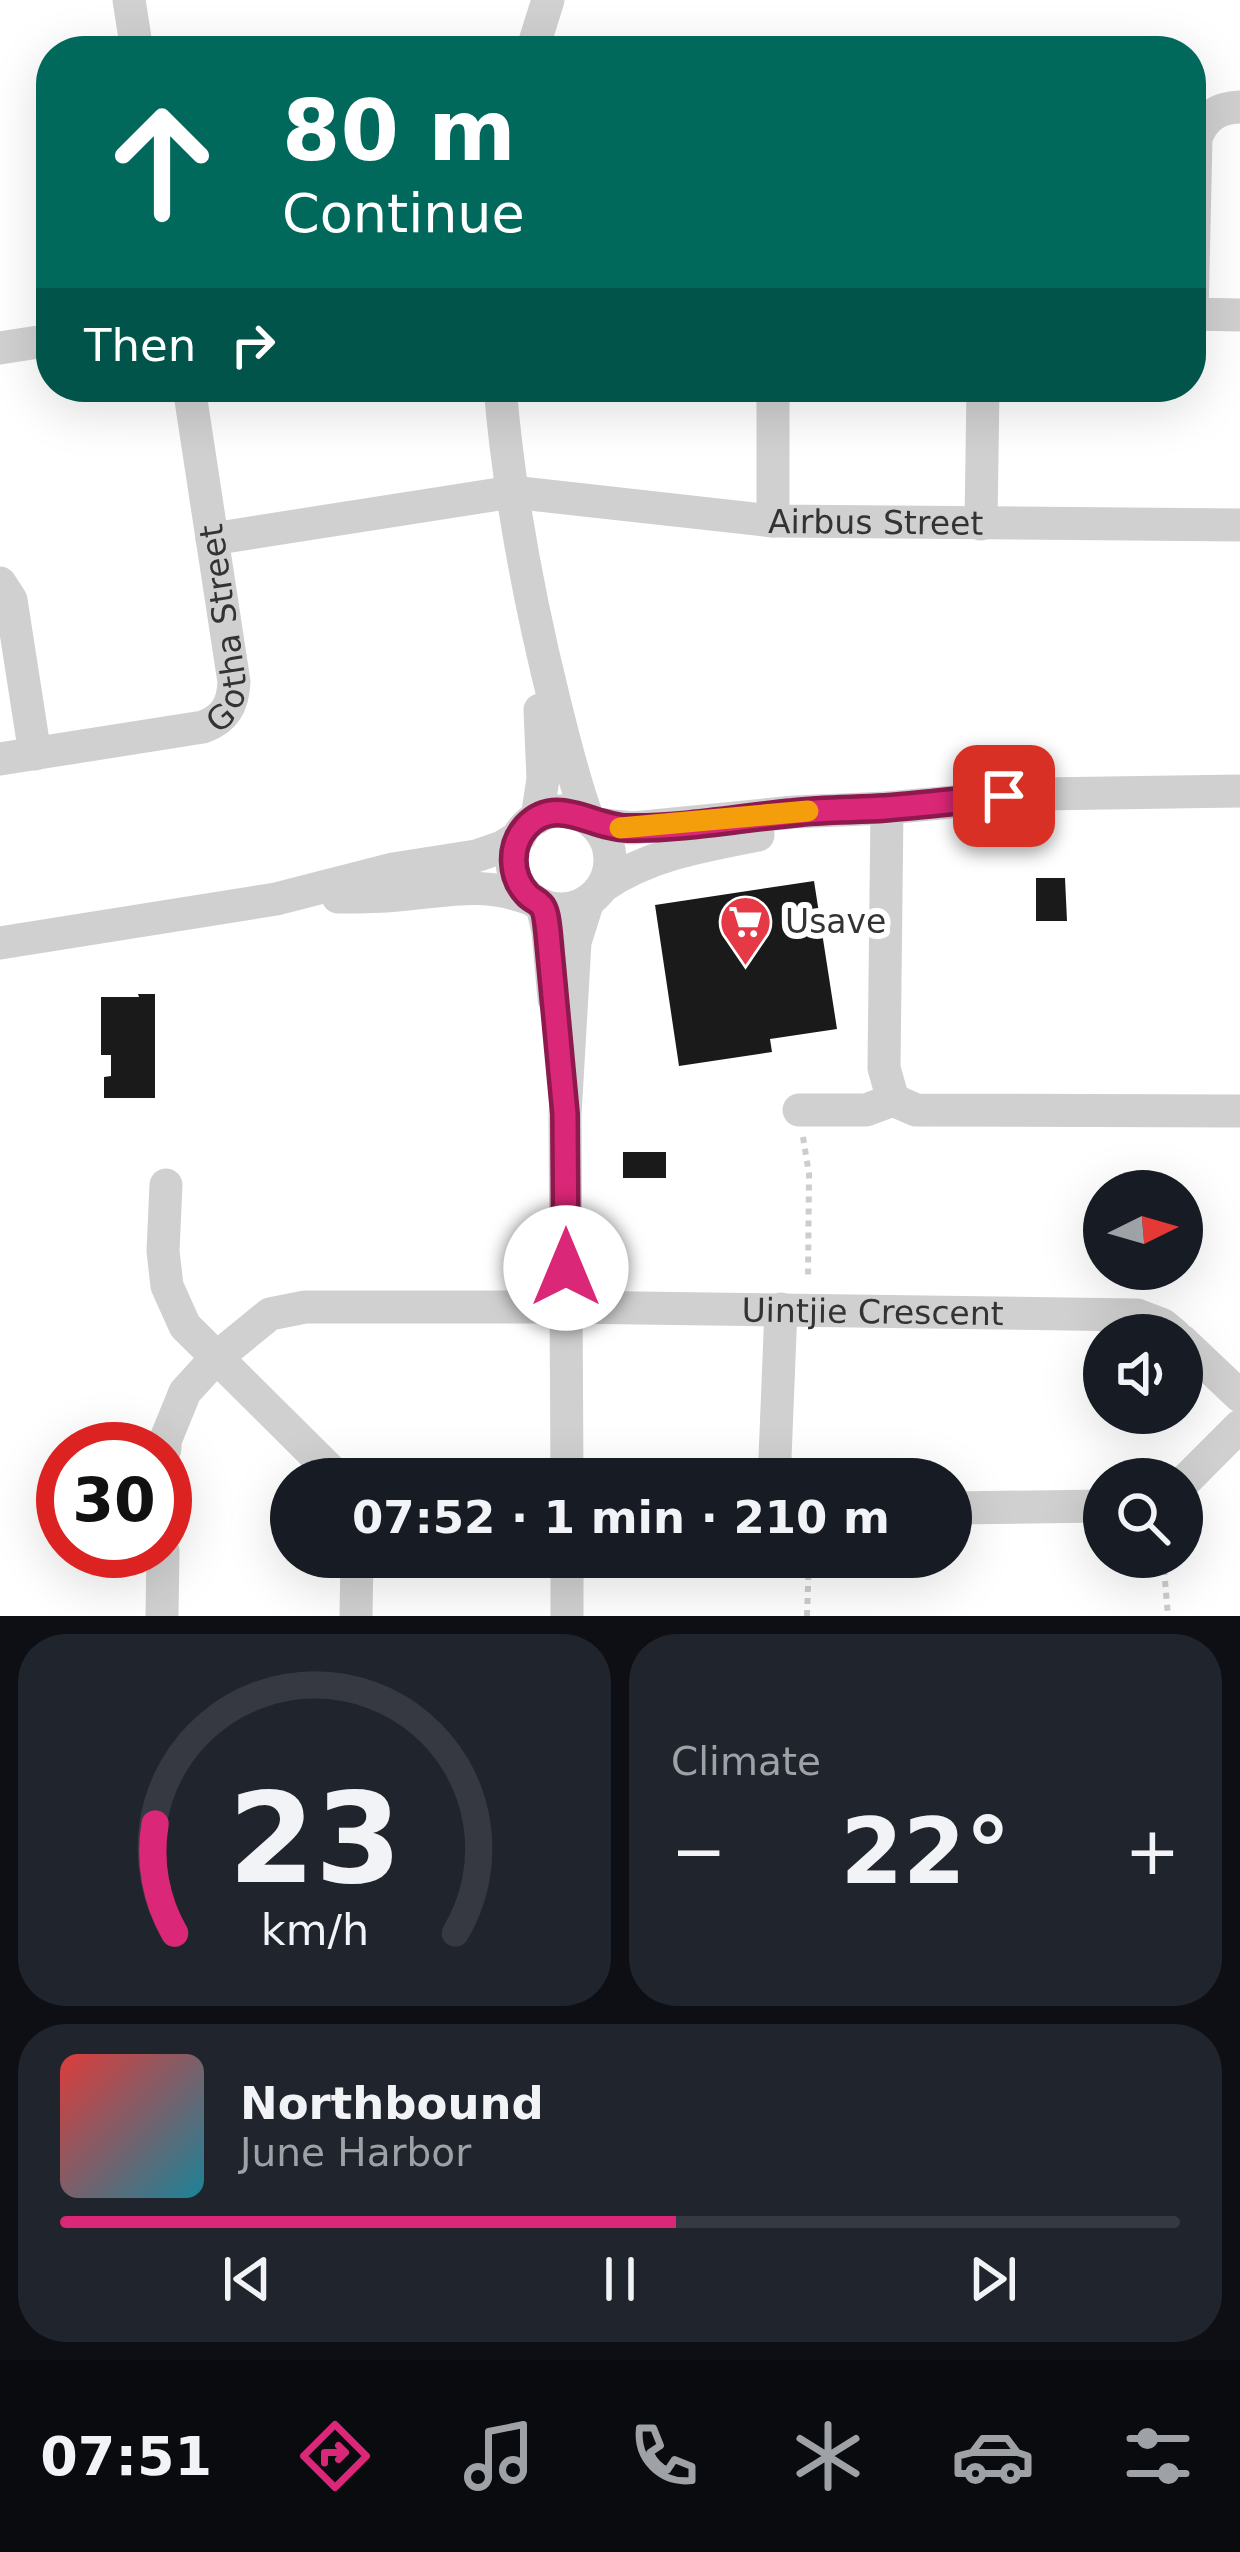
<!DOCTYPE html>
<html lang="en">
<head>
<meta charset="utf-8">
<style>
  body { margin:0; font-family:"DejaVu Sans",sans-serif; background:#20242c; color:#f1f3f6; height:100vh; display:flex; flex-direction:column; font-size:45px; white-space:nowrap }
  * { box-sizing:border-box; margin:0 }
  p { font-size:39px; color:#9ea1a6 }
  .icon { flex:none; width:66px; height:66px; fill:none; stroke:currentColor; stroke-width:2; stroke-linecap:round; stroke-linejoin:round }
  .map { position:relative; height:1616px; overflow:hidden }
  .panel { display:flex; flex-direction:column; gap:18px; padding:18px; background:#0d0f14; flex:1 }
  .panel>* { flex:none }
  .banner { position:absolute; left:36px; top:36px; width:1170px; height:366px; border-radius:48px; box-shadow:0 12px 48px #0002; background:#00695c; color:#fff; overflow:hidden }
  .needle { width:78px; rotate:85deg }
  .fabs { position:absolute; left:1083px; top:1170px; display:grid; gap:24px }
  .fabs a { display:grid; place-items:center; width:120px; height:120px; border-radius:50%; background:#171b24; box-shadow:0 12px 48px #0002; font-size:60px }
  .speed { position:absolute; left:36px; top:1422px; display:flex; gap:24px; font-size:60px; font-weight:700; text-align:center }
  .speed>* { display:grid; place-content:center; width:156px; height:156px; border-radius:50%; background:#171b24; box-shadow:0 12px 48px #0002; line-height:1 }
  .speed .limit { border:18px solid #d22; background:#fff; color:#111 }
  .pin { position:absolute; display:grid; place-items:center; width:102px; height:102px; color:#fff; margin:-51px; border-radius:24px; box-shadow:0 6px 18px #0006 }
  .me { position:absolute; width:132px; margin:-66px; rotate:0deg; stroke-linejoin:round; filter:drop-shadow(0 0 9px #0008) }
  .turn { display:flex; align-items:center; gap:42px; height:252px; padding:0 48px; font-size:54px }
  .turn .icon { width:156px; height:156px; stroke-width:2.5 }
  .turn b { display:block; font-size:84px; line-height:102px }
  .then { display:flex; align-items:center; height:114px; padding:0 48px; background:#0003; gap:24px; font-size:45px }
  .big { font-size:90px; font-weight:800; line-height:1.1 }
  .panel .widget { flex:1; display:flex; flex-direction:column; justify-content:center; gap:18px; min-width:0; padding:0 42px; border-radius:48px; background:#20242c }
  .panel .dial { align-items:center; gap:0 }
  .dial svg { height:312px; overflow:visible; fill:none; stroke:#363941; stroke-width:7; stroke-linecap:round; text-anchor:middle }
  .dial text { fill:#f1f3f6; stroke:none }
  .song { display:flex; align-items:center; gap:36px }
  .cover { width:144px; height:144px; border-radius:18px; background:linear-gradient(135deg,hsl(0 70% 55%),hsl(190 70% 35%)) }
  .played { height:12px; border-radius:6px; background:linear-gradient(90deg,#db2777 55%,#363941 55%) }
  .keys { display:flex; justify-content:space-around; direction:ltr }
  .heat { display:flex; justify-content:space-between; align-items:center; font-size:66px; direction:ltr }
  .panel .tiles { flex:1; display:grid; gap:18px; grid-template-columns:1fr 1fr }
  .widget:last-child { grid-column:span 2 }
  .trip { position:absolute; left:270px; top:1458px; width:702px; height:120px; border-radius:60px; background:#171b24; box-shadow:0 12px 48px #0002; font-weight:800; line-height:120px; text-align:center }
  .tab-bar { display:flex; height:192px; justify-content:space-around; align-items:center; background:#090b0e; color:#9ea1a6 }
  .tab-bar .icon { width:84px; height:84px }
  .tab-bar .on { color:#db2777 }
  .tab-bar b { font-size:54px; color:#f1f3f6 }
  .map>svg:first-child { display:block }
  .building { fill:#1a1a1a }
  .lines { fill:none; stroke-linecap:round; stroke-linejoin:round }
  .path { stroke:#cdcdcd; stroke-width:6; stroke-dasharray:6 6; stroke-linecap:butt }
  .minor { stroke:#d0d0d0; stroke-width:33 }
  .route-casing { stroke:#8e194d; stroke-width:30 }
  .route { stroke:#db2777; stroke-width:21 }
  .slow { stroke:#f59e0b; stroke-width:21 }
  .labels { text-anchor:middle; stroke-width:12; stroke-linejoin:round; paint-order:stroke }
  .street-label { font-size:33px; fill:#333; stroke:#fff }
  .poi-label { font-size:33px; fill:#333; stroke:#fff; text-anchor:start }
</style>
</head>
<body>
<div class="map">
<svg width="1240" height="1616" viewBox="0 0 1240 1616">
  <rect width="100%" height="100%" fill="#fff"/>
  <!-- building -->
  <path class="building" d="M1036 878H1065L1067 921H1036Z
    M814 881 837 1029 770 1039 772 1052 679 1066 655 905Z
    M138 994H155V1098H104V1077L111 1076V1055H101V997H139Z
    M623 1152H666V1178H623Z"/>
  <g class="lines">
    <!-- path -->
    <path class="path" d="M803 1137 809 1174 808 1280
      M1163 1557 1168 1616
      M807 1616 809 1557"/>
    <!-- minor -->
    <g class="minor">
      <path d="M129 0 137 51"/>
      <path d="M532 51 548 0"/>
      <path d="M1191 314 1240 315"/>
      <path d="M1192 314 1196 138C1204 117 1217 108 1240 107"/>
      <path d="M0 348 51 340"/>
      <path d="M500 387C509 494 529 600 555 704 565 743 574 782 588 819"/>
      <path d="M773 521V387"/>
      <path d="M981 524 983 387"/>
      <path id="s1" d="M212 539 512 492 773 521 1240 525"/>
      <path d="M0 583 11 600 35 754"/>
      <path id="s2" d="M0 759 203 727C225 719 233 705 234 682L189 387"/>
      <path d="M887 808 884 1068 893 1100"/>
      <circle cx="561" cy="860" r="49"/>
      <path d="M537 818 543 779 540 710"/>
      <path d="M595 824 633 828 794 812 887 808 1040 794 1240 791"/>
      <path d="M603 886C650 854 703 846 758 835"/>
      <path d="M338 897C358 897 378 897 397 895 448 891 483 880 533 900"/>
      <path d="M542 905 548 932 554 999"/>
      <path d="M0 943 276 899 393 869 476 856 502 847 520 836"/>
      <path d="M799 1110H866L893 1100 916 1110 1240 1111"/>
      <path d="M166 1185 163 1251 167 1286 185 1326 339 1479"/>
      <path d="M1182 1341 1240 1396"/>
      <path id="s3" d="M165 1449V1441L185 1392 216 1358 270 1314 305 1307H566L1137 1315 1163 1325 1175 1335"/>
      <path d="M567 1479 565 1115 575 942 588 901"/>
      <path d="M780 1479 775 1458 781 1309"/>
      <path d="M1182 1484 1240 1426"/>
      <path d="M951 1508 1104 1506"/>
      <path d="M567 1557V1616"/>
      <path d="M162 1616 163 1551"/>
      <path d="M356 1616 357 1557"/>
    </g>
  </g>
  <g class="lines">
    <defs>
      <path id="route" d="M566 1268 565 1114 548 932C547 924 546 910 541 905 537 900 531 899 527 894 510 876 509 846 526 827 556 794 593 828 628 828 683 829 739 818 793 813 824 809 855 810 885 808 925 805 965 800 1004 796"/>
    </defs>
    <!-- route casing -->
    <use href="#route" class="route-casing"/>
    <!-- route -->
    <use href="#route" class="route"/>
    <!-- slow -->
    <path class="slow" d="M620 828 808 811"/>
  </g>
  <!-- icons -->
  <defs>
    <symbol id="supermarket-pin" viewBox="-11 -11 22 30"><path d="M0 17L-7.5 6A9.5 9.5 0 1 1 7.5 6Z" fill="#e63946" stroke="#fff"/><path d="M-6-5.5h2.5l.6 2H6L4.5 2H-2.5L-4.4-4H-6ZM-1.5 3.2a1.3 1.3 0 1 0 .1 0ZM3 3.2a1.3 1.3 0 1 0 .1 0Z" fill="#fff"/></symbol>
  </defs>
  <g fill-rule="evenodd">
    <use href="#supermarket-pin" x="716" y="892" width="59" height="81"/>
  </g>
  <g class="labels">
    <!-- street labels -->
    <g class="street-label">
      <text dy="12" stroke="none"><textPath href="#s1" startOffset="669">Airbus Street</textPath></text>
      <text dy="12" stroke="none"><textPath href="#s2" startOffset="318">Gotha Street</textPath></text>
      <text dy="12" stroke="none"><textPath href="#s3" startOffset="780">Uintjie Crescent</textPath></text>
    </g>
    <!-- poi labels -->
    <g class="poi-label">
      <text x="785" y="933">Usave</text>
    </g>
  </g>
</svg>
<div class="fabs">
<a><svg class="needle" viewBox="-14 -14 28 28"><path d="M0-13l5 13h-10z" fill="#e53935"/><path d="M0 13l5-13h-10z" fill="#9ea1a6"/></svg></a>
<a><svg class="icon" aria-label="sound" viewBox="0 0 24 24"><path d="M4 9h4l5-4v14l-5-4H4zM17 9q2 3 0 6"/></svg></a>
<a><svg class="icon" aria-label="search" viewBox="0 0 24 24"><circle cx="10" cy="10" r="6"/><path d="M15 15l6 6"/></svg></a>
</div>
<div class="speed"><div class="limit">30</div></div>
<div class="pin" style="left:1004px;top:796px;background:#d93025"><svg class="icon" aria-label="arrive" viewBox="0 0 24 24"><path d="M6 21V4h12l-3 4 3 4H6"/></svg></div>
<svg class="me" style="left:566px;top:1268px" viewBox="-20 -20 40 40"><circle r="19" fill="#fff"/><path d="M0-13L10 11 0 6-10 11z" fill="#db2777"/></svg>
<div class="trip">07:52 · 1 min · 210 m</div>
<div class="banner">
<div class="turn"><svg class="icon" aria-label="ahead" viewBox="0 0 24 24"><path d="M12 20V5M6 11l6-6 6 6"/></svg><div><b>80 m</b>Continue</div></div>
<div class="then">Then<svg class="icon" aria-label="right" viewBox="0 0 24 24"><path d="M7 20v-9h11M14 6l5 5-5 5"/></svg></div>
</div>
</div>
<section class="panel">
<div class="tiles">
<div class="widget dial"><svg viewBox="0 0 100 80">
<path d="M14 69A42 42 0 1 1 86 69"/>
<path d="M14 69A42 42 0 0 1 9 41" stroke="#db2777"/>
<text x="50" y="56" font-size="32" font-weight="700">23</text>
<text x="50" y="72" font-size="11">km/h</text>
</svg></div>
<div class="widget"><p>Climate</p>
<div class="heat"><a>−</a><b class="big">22°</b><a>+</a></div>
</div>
<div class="widget">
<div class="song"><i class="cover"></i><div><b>Northbound</b><p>June Harbor</p></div></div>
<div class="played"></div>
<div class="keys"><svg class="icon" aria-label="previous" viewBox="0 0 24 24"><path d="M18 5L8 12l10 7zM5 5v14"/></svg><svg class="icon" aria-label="pause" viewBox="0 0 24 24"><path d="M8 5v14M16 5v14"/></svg><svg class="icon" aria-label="next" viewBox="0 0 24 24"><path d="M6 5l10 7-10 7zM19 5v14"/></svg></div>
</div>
</div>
</section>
<nav class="tab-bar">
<b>07:51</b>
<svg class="icon on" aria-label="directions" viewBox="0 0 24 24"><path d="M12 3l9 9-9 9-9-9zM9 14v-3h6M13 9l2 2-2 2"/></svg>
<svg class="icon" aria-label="music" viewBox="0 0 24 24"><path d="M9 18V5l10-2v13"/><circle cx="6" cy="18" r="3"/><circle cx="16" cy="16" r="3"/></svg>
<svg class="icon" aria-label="phone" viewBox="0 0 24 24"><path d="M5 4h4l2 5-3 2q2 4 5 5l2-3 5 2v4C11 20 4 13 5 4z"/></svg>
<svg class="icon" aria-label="climate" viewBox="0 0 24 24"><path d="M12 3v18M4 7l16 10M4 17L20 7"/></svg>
<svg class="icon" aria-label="car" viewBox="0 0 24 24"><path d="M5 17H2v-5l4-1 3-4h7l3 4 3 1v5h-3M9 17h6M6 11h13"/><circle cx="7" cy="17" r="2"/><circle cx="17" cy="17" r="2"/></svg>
<svg class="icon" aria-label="filters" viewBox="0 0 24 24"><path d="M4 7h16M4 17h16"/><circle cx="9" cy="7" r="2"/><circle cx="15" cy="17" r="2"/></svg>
</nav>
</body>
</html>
